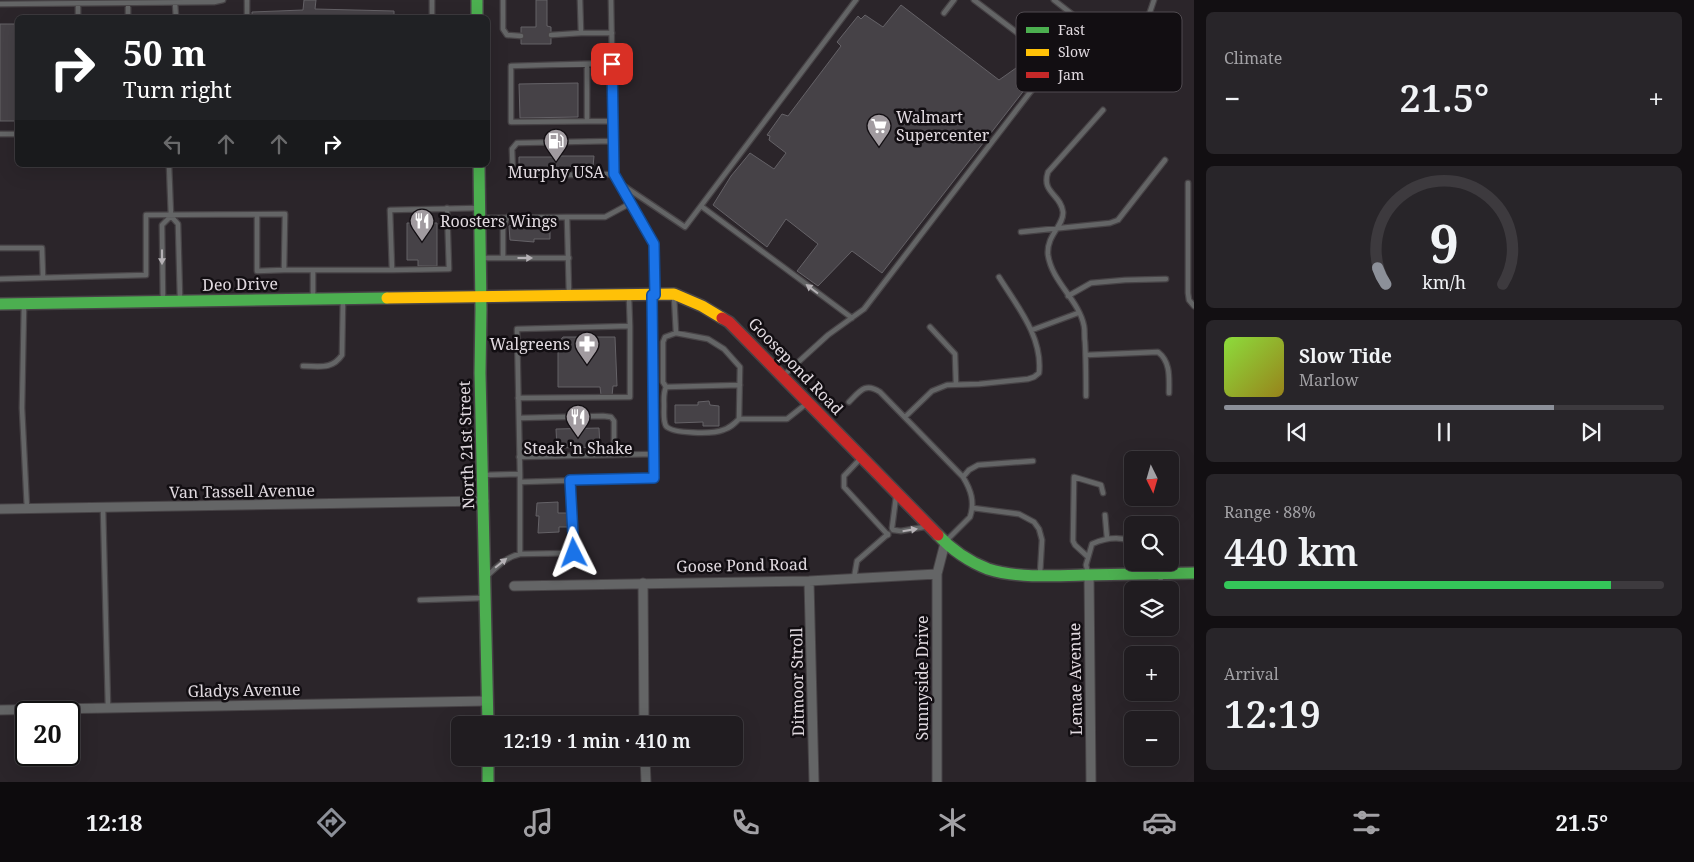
<!DOCTYPE html>
<html lang="en">
<head>
<meta charset="utf-8">
<style>
  body { margin:0; font-family:"Noto Serif",serif; background:#282529; color:#f1f3f6; height:100vh; display:flex; flex-direction:column; font-size:19px; white-space:nowrap }
  * { box-sizing:border-box; margin:0 }
  p { font-size:16px; color:#a2a1a5 }
  .icon { flex:none; width:28px; height:28px; fill:none; stroke:currentColor; stroke-width:2; stroke-linecap:round; stroke-linejoin:round }
  .map { position:relative; flex:1; overflow:hidden }
  .side { display:flex; flex-direction:column; gap:12px; padding:12px; background:#120f12; width:500px }
  .side>* { flex:none }
  .hud { position:absolute; left:15px; top:15px; width:475px; height:152px; border-radius:8px; box-shadow:0 5px 20px #0002,0 0 0 1px #3d3a3e; background:#202124; color:#fff; overflow:hidden }
  .needle { width:32px; rotate:175deg }
  .tools { position:absolute; left:1124px; top:451px; display:grid; gap:10px }
  .tools a { display:grid; place-items:center; width:55px; height:55px; border-radius:8px; background:#201c20; box-shadow:0 5px 20px #0002,0 0 0 1px #3d3a3e; font-size:25px }
  .speed { position:absolute; left:15px; top:701px; display:flex; gap:10px; font-size:25px; font-weight:700; text-align:center }
  .speed>* { display:grid; place-content:center; width:65px; height:65px; border-radius:50%; background:#201c20; box-shadow:0 5px 20px #0002,0 0 0 1px #3d3a3e; line-height:1 }
  .speed .limit { border:2px solid #111; border-radius:8px; background:#fff; color:#111 }
  .pin { position:absolute; display:grid; place-items:center; width:42px; height:42px; color:#fff; margin:-21px; border-radius:10px; box-shadow:0 2px 8px #0006 }
  .me { position:absolute; width:55px; margin:-28px; rotate:357deg; stroke-linejoin:round; filter:drop-shadow(0 0 4px #0008) }
  .turn { display:flex; align-items:center; gap:18px; height:105px; padding:0 25px; font-size:22px }
  .turn .icon { width:65px; height:65px; stroke-width:2.5 }
  .turn b { display:block; font-size:35px; line-height:42px }
  .lanes { display:flex; align-items:center; height:48px; padding:0 25px; background:#0003; justify-content:center; gap:25px; direction:ltr }
  .lanes .off { opacity:.35 }
  .big { font-size:38px; font-weight:600; line-height:1.1 }
  .side .tile { flex:1; display:flex; flex-direction:column; justify-content:center; gap:8px; min-width:0; padding:0 18px; border-radius:8px; background:#282529 }
  .side .dial { align-items:center; gap:0 }
  .dial svg { height:130px; overflow:visible; fill:none; stroke:#3d3a3e; stroke-width:7; stroke-linecap:round; text-anchor:middle }
  .dial text { fill:#f1f3f6; stroke:none }
  .song { display:flex; align-items:center; gap:15px }
  .cover { width:60px; height:60px; border-radius:8px; background:linear-gradient(135deg,hsl(90 70% 55%),hsl(50 70% 35%)) }
  .played { height:5px; border-radius:2px; background:linear-gradient(90deg,#8c9099 75%,#3d3a3e 75%) }
  .keys { display:flex; justify-content:space-around; direction:ltr }
  .heat { display:flex; justify-content:space-between; align-items:center; font-size:28px; direction:ltr }
  .charge { height:8px; border-radius:4px; background:linear-gradient(90deg,#34c759 88%,#3d3a3e 0) }
  .trip { position:absolute; left:451px; top:716px; width:292px; height:50px; border-radius:8px; background:#201c20; box-shadow:0 5px 20px #0002,0 0 0 1px #3d3a3e; font-weight:600; line-height:50px; text-align:center }
  .tab-bar { display:flex; height:80px; justify-content:space-around; align-items:center; background:#0d0b0d; color:#a2a1a5 }
  .tab-bar .icon { width:35px; height:35px }
  .tab-bar .active { color:#8c9099 }
  .tab-bar b { font-size:22px; color:#f1f3f6 }
  main { display:flex; flex:1; min-height:0 }
  .map>svg:first-child { display:block }
  .building { fill:#464247; stroke:#656267 }
  .lines { fill:none; stroke-linecap:round; stroke-linejoin:round }
  .lane-casing { stroke:#474346; stroke-width:7 }
  .street-casing { stroke:#474346; stroke-width:11 }
  .fast-casing { stroke:#474346; stroke-width:14 }
  .slow-casing { stroke:#474346; stroke-width:14 }
  .jam-casing { stroke:#474346; stroke-width:14 }
  .lane { stroke:#646566; stroke-width:4.5 }
  .street { stroke:#646566; stroke-width:9 }
  .fast { stroke:#4caf50; stroke-width:11 }
  .slow { stroke:#ffc107; stroke-width:11 }
  .jam { stroke:#c62828; stroke-width:11 }
  .oneway { fill:#b5b1b5 }
  .route-casing { stroke:#114b97; stroke-width:12 }
  .route { stroke:#1a73e8; stroke-width:9 }
  .labels { text-anchor:middle; stroke-width:5; stroke-linejoin:round; paint-order:stroke }
  .poi-label { font-size:16px; fill:#e1dae0; stroke:#120e12; text-anchor:start }
  .street-label { font-size:16px; fill:#e1dae0; stroke:#120e12 }
  .key { fill:#120e12; stroke:#504b50; stroke-width:1 }
  .key-label { font-size:14px; fill:#e1dae0 }
</style>
</head>
<body>
<main>
<div class="map">
<svg width="1194" height="782" viewBox="0 0 1194 782">
  <rect width="100%" height="100%" fill="#2b252a"/>
  <!-- building -->
  <path class="building" d="M304 0H316L315 9 394 11V18H252V12L303 10Z
    M536 0H547V26L551 27V44H521V27H536Z
    M901 5 999 80 1026 61 1036 75 882 273 852 251 818 286 797 271 818 244 786 219 767 247 713 205 731 176 750 153 774 169 786 153 769 140 770 136 767 135 782 114 788 116 841 46 837 42 858 16 861 19 865 15 883 27Z
    M0 24H18V121H0Z
    M578 83V117L520 118 519 84Z
    M554 147H559V156H594L593 167 519 168V157H554Z
    M407 223H437V266H418V260H407Z
    M512 223 518 224V225L550 224V239H534V242L510 240 509 226 512 225Z
    M563 337H615L617 386H613L612 396 601 395 600 387H558V343Z
    M709 401 710 405 719 406V426H703V422L675 423V405H698V402Z
    M599 428 600 447 557 448 556 429Z
    M558 502V513H570L571 527H559V532L538 533 539 516H536L537 503Z"/>
  <g class="lines">
    <defs>
      <path id="lane" d="M247 0V18
        M432 0V18
        M503 0V29L507 35 521 36
        M580 0 581 33H612
        M611 0 614 174 654 244 655 293
        M1054 0 1105 40 1134 59 1154 0
        M128 3V18
        M175 3 176 18
        M0 4 214 2 223 0
        M78 4V18
        M944 13 954 0
        M551 35 581 33
        M612 63 511 66V122L613 121
        M587 64V121
        M0 134H18
        M613 141 517 143 512 149 513 176 614 174
        M169 165 171 216 178 224 180 298
        M618 182 685 227 856 0
        M1188 183V293L1189 300 1194 306
        M701 206 852 318
        M257 215V271L284 270
        M567 217H605L631 203
        M483 218 567 217 569 294
        M1021 232 1110 223 1118 220 1165 160
        M0 248H42L43 278
        M482 258H569
        M503 258V226L508 217
        M313 270V299
        M392 270 449 269 447 208
        M0 279 146 275V215L285 214 284 270H392L390 210 478 208
        M674 296 676 333 708 339 724 349 740 367 739 419H787L806 404
        M1068 296 1091 283 1125 280 1166 279
        M629 298 630 326
        M163 301 162 225 171 216
        M24 305 22 408 27 509
        M930 327 955 354 956 384
        M1032 330 1078 313
        M676 333 665 337 663 342V382L666 387 740 385
        M1086 355 1158 352C1171 362 1169 378 1169 393
        M303 366C319 366 332 370 342 355L343 300
        M784 375 828 335 864 309 1051 65 1049 57 974 0
        M666 387C663 394 664 399 664 406 664 412 663 421 666 426 672 434 714 434 723 430 730 428 734 424 739 419
        M1086 396C1086 377 1086 360 1085 342 1084 337 1085 331 1084 326 1079 300 1052 282 1048 255 1046 235 1064 226 1063 212 1061 194 1041 193 1048 172L1103 110
        M518 398 630 397V326L517 329 520 474
        M849 402C860 391 865 382 880 392L963 477C971 490 975 502 970 517L946 541
        M905 417 932 391 947 385 979 384 1028 379 1034 377 1039 373C1043 337 1017 306 999 277
        M519 418 603 416 611 417 614 421V455
        M519 457 654 454
        M861 458 844 476V487L888 535
        M483 475 520 474V482L654 478 652 296
        M963 477 969 470 978 465 1033 461
        M520 482V554
        M896 497 892 528 893 530 901 531 924 527
        M103 508 108 707
        M973 508 1019 514 1034 522 1039 529 1042 540 1040 574
        M1105 515 1107 538
        M1088 557 1075 545 1073 541 1074 477 1101 485 1103 493
        M1160 562 1161 590
        M1088 573 1086 565 1092 544C1105 538 1118 536 1132 541
        M487 576C498 566 506 557 520 554L574 553 570 480
        M854 578 857 561 888 534
        M420 600 482 598"/>
      <path id="street" d="M0 509 484 501
        M937 574V782
        M1089 575 1091 782
        M809 581 814 782
        M643 583 644 725
        M514 586 809 581 937 574 945 543
        M0 710 488 701
        M645 758 646 782"/>
      <path id="fast" d="M477 0V18
        M479 165 481 309 480 373 488 725
        M0 304 387 298
        M938 535C951 549 970 562 988 569 1016 578 1054 576 1083 575 1120 574 1157 574 1194 573
        M488 758V782"/>
      <path id="slow" d="M387 298 674 294 702 306 722 318"/>
      <path id="jam" d="M722 318 729 322 938 535"/>
    </defs>
    <!-- lane casing -->
    <use href="#lane" class="lane-casing"/>
    <!-- street casing -->
    <use href="#street" class="street-casing"/>
    <!-- fast casing -->
    <use href="#fast" class="fast-casing"/>
    <!-- slow casing -->
    <use href="#slow" class="slow-casing"/>
    <!-- jam casing -->
    <use href="#jam" class="jam-casing"/>
    <!-- lane -->
    <use href="#lane" class="lane"/>
    <!-- street -->
    <use href="#street" class="street"/>
    <!-- fast -->
    <use href="#fast" class="fast"/>
    <!-- slow -->
    <use href="#slow" class="slow"/>
    <!-- jam -->
    <use href="#jam" class="jam"/>
  </g>
  <!-- one-way arrows -->
  <defs><path id="oneway-solid" d="M-6-.8H1V-3.2L6.5 0L1 3.2V.8H-6Z" transform="scale(1.25)"/></defs>
  <g class="oneway">
    <use href="#oneway-solid" transform="translate(162 257) rotate(90)"/>
    <use href="#oneway-solid" transform="translate(525 258)"/>
    <use href="#oneway-solid" transform="translate(812 289) rotate(-143)"/>
    <use href="#oneway-solid" transform="translate(910 530) rotate(-9)"/>
    <use href="#oneway-solid" transform="translate(501 563) rotate(-39)"/>
  </g>
  <g class="lines">
    <defs>
      <path id="route" d="M574 553 570 480 654 478 652 295H655L654 244 614 174 612 64"/>
    </defs>
    <!-- route casing -->
    <use href="#route" class="route-casing"/>
    <!-- route -->
    <use href="#route" class="route"/>
  </g>
  <!-- icons -->
  <defs>
    <symbol id="supermarket-pin" viewBox="-11 -11 22 30"><path d="M0 17L-7.5 6A9.5 9.5 0 1 1 7.5 6Z" fill="#a19ba0" stroke="#120e12"/><path d="M-6-5.5h2.5l.6 2H6L4.5 2H-2.5L-4.4-4H-6ZM-1.5 3.2a1.3 1.3 0 1 0 .1 0ZM3 3.2a1.3 1.3 0 1 0 .1 0Z" fill="#fff"/></symbol>
    <symbol id="fuel-pin" viewBox="-11 -11 22 30"><path d="M0 17L-7.5 6A9.5 9.5 0 1 1 7.5 6Z" fill="#a19ba0" stroke="#120e12"/><path d="M-5.5-6h7V0h2V4h1.3V-2.5L3-4.5l.8-.8L6-3V5H2.5V1h-1V6h-7ZM-4.2-4.7v3.2H.2V-4.7Z" fill="#fff"/></symbol>
    <symbol id="restaurant-pin" viewBox="-11 -11 22 30"><path d="M0 17L-7.5 6A9.5 9.5 0 1 1 7.5 6Z" fill="#a19ba0" stroke="#120e12"/><path d="M-5-6h1v4h1v-4h1v4h1v-4h1v5L-1.5 .5V6h-2V.5L-5-1ZM5-6V6H3V1.5H1.5Q1.5-4 5-6Z" fill="#fff"/></symbol>
    <symbol id="pharmacy-pin" viewBox="-11 -11 22 30"><path d="M0 17L-7.5 6A9.5 9.5 0 1 1 7.5 6Z" fill="#a19ba0" stroke="#120e12"/><path d="M-2-6h4v4h4v4h-4v4h-4v-4h-4v-4h4Z" fill="#fff"/></symbol>
  </defs>
  <g fill-rule="evenodd">
    <use href="#supermarket-pin" x="865" y="112" width="28" height="38"/>
    <use href="#fuel-pin" x="542" y="127" width="28" height="38"/>
    <use href="#restaurant-pin" x="408" y="207" width="28" height="38"/>
    <use href="#pharmacy-pin" x="573" y="330" width="28" height="38"/>
    <use href="#restaurant-pin" x="564" y="403" width="28" height="38"/>
  </g>
  <g class="labels">
    <!-- poi labels -->
    <g class="poi-label">
      <text x="896" y="123">Walmart<tspan x="896" dy="18">Supercenter</tspan></text>
      <text x="556" y="178" text-anchor="middle">Murphy USA</text>
      <text x="440" y="227">Roosters Wings</text>
      <text x="570" y="350" text-anchor="end">Walgreens</text>
      <text x="578" y="454" text-anchor="middle">Steak 'n Shake</text>
    </g>
    <!-- street labels -->
    <g class="street-label">
      <text transform="translate(240 284) rotate(-1)" y="6">Deo Drive</text>
      <text transform="translate(796 366) rotate(46)" y="6">Goosepond Road</text>
      <text transform="translate(466 445) rotate(-92)" y="6">North 21st Street</text>
      <text transform="translate(242 491) rotate(-1)" y="6">Van Tassell Avenue</text>
      <text transform="translate(742 565) rotate(-1)" y="6">Goose Pond Road</text>
      <text transform="translate(922 678) rotate(-90)" y="6">Sunnyside Drive</text>
      <text transform="translate(1075 679) rotate(-91)" y="6">Lemae Avenue</text>
      <text transform="translate(797 682) rotate(-91)" y="6">Ditmoor Stroll</text>
      <text transform="translate(244 690) rotate(-1)" y="6">Gladys Avenue</text>
    </g>
  </g>
  <!-- legend -->
  <rect x="1016" y="12" width="166" height="80" rx="8" class="key"/>
  <rect x="1026" y="27" width="23" height="6" fill="#4caf50"/>
  <rect x="1026" y="49" width="23" height="7" fill="#ffc107"/>
  <rect x="1026" y="72" width="23" height="6" fill="#c62828"/>
  <g class="key-label">
    <text x="1058" y="35">Fast</text>
    <text x="1058" y="57">Slow</text>
    <text x="1058" y="80">Jam</text>
  </g>
</svg>
<div class="tools">
<a><svg class="needle" viewBox="-14 -14 28 28"><path d="M0-13l5 13h-10z" fill="#e53935"/><path d="M0 13l5-13h-10z" fill="#a2a1a5"/></svg></a>
<a><svg class="icon" aria-label="search" viewBox="0 0 24 24"><circle cx="10" cy="10" r="6"/><path d="M15 15l6 6"/></svg></a>
<a><svg class="icon" aria-label="layers" viewBox="0 0 24 24"><path d="M12 4l9 5-9 5-9-5zM3 14l9 5 9-5"/></svg></a>
<a>+</a>
<a>−</a>
</div>
<div class="speed"><div class="limit">20</div></div>
<div class="pin" style="left:612px;top:64px;background:#d93025"><svg class="icon" aria-label="arrive" viewBox="0 0 24 24"><path d="M6 21V4h12l-3 4 3 4H6"/></svg></div>
<svg class="me" style="left:574px;top:553px" viewBox="-20 -20 40 40"><path d="M0-17L14 15 0 8-14 15z" fill="#1a73e8" stroke="#fff" stroke-width="4"/></svg>
<div class="trip">12:19 · 1 min · 410 m</div>
<div class="hud">
<div class="turn"><svg class="icon" aria-label="right" viewBox="0 0 24 24"><path d="M7 20v-9h11M14 6l5 5-5 5"/></svg><div><b>50 m</b>Turn right</div></div>
<div class="lanes"><svg class="icon off" aria-label="left" viewBox="0 0 24 24"><path d="M17 20v-9H6M10 6l-5 5 5 5"/></svg><svg class="icon off" aria-label="ahead" viewBox="0 0 24 24"><path d="M12 20V5M6 11l6-6 6 6"/></svg><svg class="icon off" aria-label="ahead" viewBox="0 0 24 24"><path d="M12 20V5M6 11l6-6 6 6"/></svg><svg class="icon" aria-label="right" viewBox="0 0 24 24"><path d="M7 20v-9h11M14 6l5 5-5 5"/></svg></div>
</div>
</div>
<section class="side">
<div class="tile"><p>Climate</p>
<div class="heat"><a>−</a><b class="big">21.5°</b><a>+</a></div>
</div>
<div class="tile dial"><svg viewBox="0 0 100 80">
<path d="M14 69A42 42 0 1 1 86 69"/>
<path d="M14 69A42 42 0 0 1 9 59" stroke="#8c9099"/>
<text x="50" y="56" font-size="32" font-weight="700">9</text>
<text x="50" y="72" font-size="11">km/h</text>
</svg></div>
<div class="tile">
<div class="song"><i class="cover"></i><div><b>Slow Tide</b><p>Marlow</p></div></div>
<div class="played"></div>
<div class="keys"><svg class="icon" aria-label="previous" viewBox="0 0 24 24"><path d="M18 5L8 12l10 7zM5 5v14"/></svg><svg class="icon" aria-label="pause" viewBox="0 0 24 24"><path d="M8 5v14M16 5v14"/></svg><svg class="icon" aria-label="next" viewBox="0 0 24 24"><path d="M6 5l10 7-10 7zM19 5v14"/></svg></div>
</div>
<div class="tile"><p>Range · 88%</p><b class="big">440 km</b><div class="charge"></div></div>
<div class="tile"><p>Arrival</p><b class="big">12:19</b></div>
</section>
</main>
<nav class="tab-bar">
<b>12:18</b>
<svg class="icon active" aria-label="directions" viewBox="0 0 24 24"><path d="M12 3l9 9-9 9-9-9zM9 14v-3h6M13 9l2 2-2 2"/></svg>
<svg class="icon" aria-label="music" viewBox="0 0 24 24"><path d="M9 18V5l10-2v13"/><circle cx="6" cy="18" r="3"/><circle cx="16" cy="16" r="3"/></svg>
<svg class="icon" aria-label="phone" viewBox="0 0 24 24"><path d="M5 4h4l2 5-3 2q2 4 5 5l2-3 5 2v4C11 20 4 13 5 4z"/></svg>
<svg class="icon" aria-label="climate" viewBox="0 0 24 24"><path d="M12 3v18M4 7l16 10M4 17L20 7"/></svg>
<svg class="icon" aria-label="car" viewBox="0 0 24 24"><path d="M5 17H2v-5l4-1 3-4h7l3 4 3 1v5h-3M9 17h6M6 11h13"/><circle cx="7" cy="17" r="2"/><circle cx="17" cy="17" r="2"/></svg>
<svg class="icon" aria-label="filters" viewBox="0 0 24 24"><path d="M4 7h16M4 17h16"/><circle cx="9" cy="7" r="2"/><circle cx="15" cy="17" r="2"/></svg>
<b>21.5°</b>
</nav>
</body>
</html>
